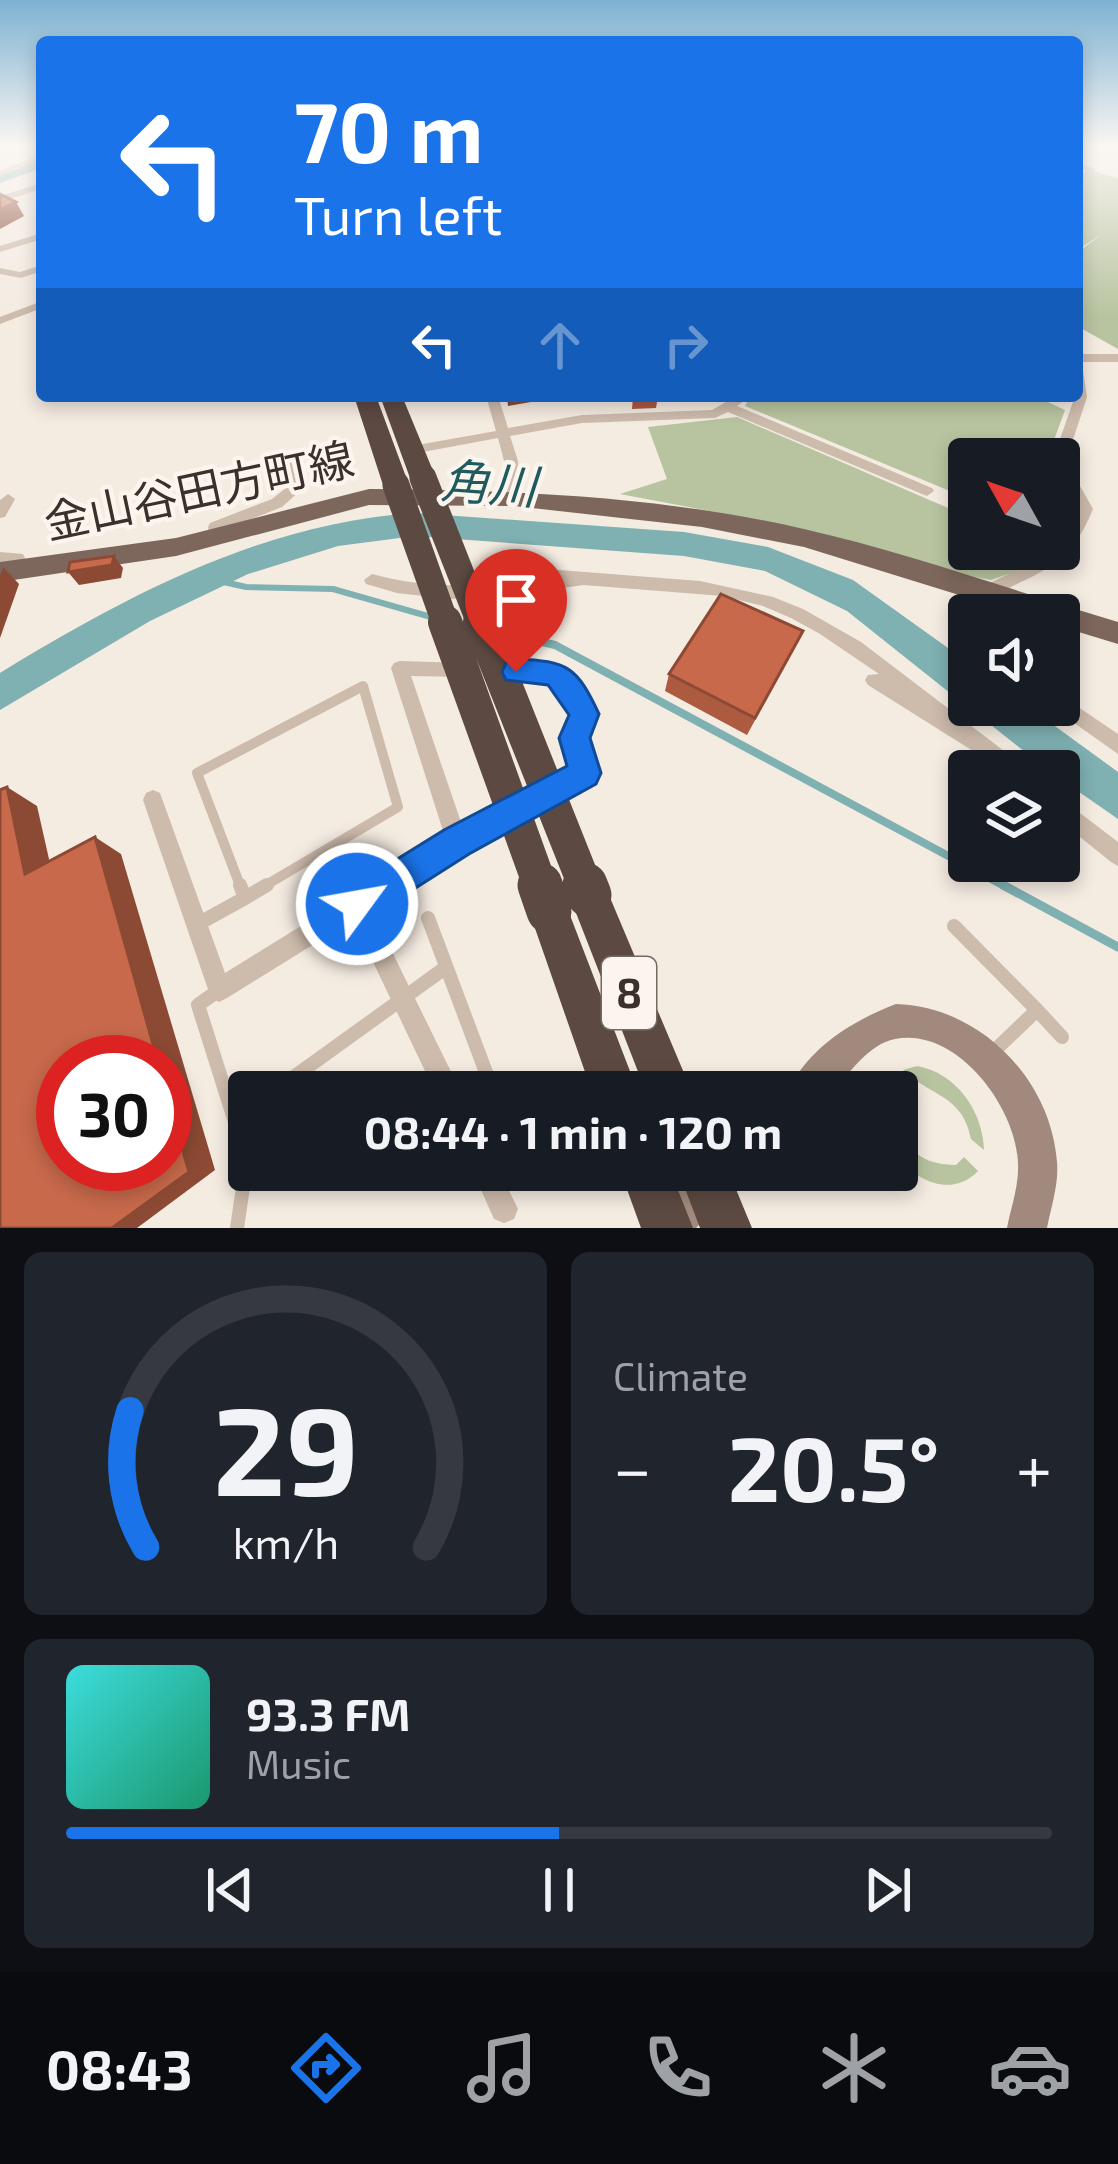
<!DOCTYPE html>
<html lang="en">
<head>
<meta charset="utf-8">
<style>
  body { margin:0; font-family:"Exo 2","Noto Sans JP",sans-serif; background:#20242c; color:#f1f3f6; height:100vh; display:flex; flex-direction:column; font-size:45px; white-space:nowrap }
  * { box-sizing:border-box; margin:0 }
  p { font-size:39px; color:#9ea1a6 }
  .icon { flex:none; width:66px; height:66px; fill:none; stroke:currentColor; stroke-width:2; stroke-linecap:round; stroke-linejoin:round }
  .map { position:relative; height:1228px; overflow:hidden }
  .drawer { display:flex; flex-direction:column; gap:24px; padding:24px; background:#0d0f14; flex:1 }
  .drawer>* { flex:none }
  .hud { position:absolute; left:36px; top:36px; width:1047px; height:366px; border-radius:12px; box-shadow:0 6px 18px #0003; background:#1a73e8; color:#fff; overflow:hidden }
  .needle { width:78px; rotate:310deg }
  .tools { position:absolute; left:948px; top:438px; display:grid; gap:24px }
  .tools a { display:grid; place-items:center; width:132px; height:132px; border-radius:12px; background:#171b24; box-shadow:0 6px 18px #0003; font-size:60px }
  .speed { position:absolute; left:36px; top:1035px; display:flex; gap:24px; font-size:60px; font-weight:700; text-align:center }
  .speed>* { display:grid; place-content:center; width:156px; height:156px; border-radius:50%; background:#171b24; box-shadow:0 6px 18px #0003; line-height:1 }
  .speed .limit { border:18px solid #d22; background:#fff; color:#111 }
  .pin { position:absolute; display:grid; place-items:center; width:102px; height:102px; color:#fff; margin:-123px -51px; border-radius:50% 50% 50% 0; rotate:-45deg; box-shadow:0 0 12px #0007 }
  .pin .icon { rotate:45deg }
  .me { position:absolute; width:132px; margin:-66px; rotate:58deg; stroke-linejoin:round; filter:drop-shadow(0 0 9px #0008) }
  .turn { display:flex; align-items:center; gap:42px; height:252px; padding:0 60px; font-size:54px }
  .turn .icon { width:156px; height:156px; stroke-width:2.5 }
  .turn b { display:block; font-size:84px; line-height:102px }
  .lanes { display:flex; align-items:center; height:114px; padding:0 60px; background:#0003; justify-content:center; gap:60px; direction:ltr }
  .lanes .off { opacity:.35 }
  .big { font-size:90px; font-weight:700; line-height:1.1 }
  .drawer .widget { flex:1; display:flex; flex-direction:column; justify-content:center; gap:18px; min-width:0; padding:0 42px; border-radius:18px; background:#20242c }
  .drawer .dial { align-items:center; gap:0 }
  .dial svg { height:312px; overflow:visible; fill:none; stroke:#363941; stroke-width:7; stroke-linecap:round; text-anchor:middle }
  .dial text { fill:#f1f3f6; stroke:none }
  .song { display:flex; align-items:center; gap:36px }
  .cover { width:144px; height:144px; border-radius:18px; background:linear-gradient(135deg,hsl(180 70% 55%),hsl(160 70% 35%)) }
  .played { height:12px; border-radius:6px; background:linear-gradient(90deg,#1a73e8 50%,#363941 50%) }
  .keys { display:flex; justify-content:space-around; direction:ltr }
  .heat { display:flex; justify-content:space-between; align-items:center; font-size:66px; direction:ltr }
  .drawer .tiles { flex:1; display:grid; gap:24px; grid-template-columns:1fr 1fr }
  .widget:last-child { grid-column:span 2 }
  .trip { position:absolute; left:228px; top:1071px; width:690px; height:120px; border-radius:12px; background:#171b24; box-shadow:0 6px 18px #0003; font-weight:700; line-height:120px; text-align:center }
  .tabs { display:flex; height:192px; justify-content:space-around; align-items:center; background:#090b0e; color:#9ea1a6 }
  .tabs .icon { width:84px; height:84px }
  .tabs .current { color:#1a73e8 }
  .tabs b { font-size:54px; color:#f1f3f6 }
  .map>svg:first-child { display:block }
  .green { fill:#b8c4a0 }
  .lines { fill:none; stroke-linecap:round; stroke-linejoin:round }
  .stream-far2 { stroke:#7fb0b2; stroke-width:6 }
  .stream-far1 { stroke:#7fb0b2; stroke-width:8 }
  .stream { stroke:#7fb0b2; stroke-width:9 }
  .river { fill:#7fb0b2; fill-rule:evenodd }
  .lane-far1 { stroke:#cdbbac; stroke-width:10 }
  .lane { stroke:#cdbbac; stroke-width:14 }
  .street { fill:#cdbbac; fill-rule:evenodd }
  .secondary { fill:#a18a7d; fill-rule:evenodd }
  .primary { fill:#7d675c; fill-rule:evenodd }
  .highway { fill:#5c4a42; fill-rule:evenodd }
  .highway-bridge-far2 { stroke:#5c4a42; stroke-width:27 }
  .highway-bridge-far1 { stroke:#5c4a42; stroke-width:34 }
  .highway-bridge { stroke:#5c4a42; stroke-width:45 }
  .wall { fill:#ac5a40 }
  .shaded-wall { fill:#8c4a34 }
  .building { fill:#c8694b; stroke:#8c4a34; stroke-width:3 }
  .route { fill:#1a73e8; stroke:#114b97; stroke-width:3 }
  .labels { text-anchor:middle; stroke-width:9; stroke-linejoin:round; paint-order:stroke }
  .shield { fill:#fbf5ee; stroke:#756b66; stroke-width:3 }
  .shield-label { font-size:42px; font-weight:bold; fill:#3b302b }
  .street-label { font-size:45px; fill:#3b302b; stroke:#fbf5ee }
  .water-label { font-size:48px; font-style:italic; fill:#1f5a5e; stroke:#fbf5ee }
</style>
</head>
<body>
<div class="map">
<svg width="1118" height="1228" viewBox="0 0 1118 1228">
  <rect width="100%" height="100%" fill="#f4ebe1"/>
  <!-- green -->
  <path class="green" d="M1093 171 1118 178V349L1077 326V253L1102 234 1077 250V179Z
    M750 396H1035L1065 410 1047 459H969V499L745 406Z
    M737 417 969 517V549H1053L1042 562 991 580 930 569 799 528 620 494 667 479 648 427Z
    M917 1066C957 1073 983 1112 984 1150L971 1139C963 1095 930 1096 903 1070Z
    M897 1104C903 1142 911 1164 956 1165L964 1157 978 1171C953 1197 919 1183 897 1157Z"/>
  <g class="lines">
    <!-- stream-far2 -->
    <path class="stream-far2" d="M210 579 246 587 333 589 431 617"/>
    <!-- stream-far1 -->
    <path class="stream-far1" d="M497 632 555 645 1008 888"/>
    <!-- stream -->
    <path class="stream" d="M1003 885 1118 947"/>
    <!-- river -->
    <path class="river" d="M42 157V168L0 183V172Z
      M415 513 684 532 768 547 853 580 969 663V702L955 697 847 611 765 571 684 556 415 536 338 546 248 574 150 621 0 710V673C128 595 263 523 415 513Z
      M975 705H1026L1118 772V819L1059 778V771H1049L981 717Z"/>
    <!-- lane-far1 -->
    <path class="lane-far1" d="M330 848 349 888
      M241 888 197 773 363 686 398 807 261 888"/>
    <!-- lane -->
    <path class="lane" d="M240 885 245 898
      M348 885 357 905
      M245 898 267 885
      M428 918 493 1091
      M196 925 245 898
      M954 926 1037 1010
      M219 990 198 1005 247 1160 237 1228
      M991 1054 1037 1010 1062 1037
      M273 1092 445 968"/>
    <!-- street -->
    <path class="street" d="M42 154V159L0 176V171Z
      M1077 162 1096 169 1077 187V179L1087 170 1077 167Z
      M42 183V189L0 202V196Z
      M42 233V239L0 252V246Z
      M42 265V271L21 278 0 274V268L20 272Z
      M42 301V308L0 324V317Z
      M1077 354H1118V362H1077Z
      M1077 366 1083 370 1087 397 1066 461 1093 509C1075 552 1060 564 1019 583 1006 589 996 596 982 595L980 591 982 587 1059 549C1061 537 1073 522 1079 509L1059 473V459H1053L1075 396H1077Z
      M486 396H498L508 428 582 415 712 410 736 396H751L737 406 932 488 934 491 927 496 922 494 728 412 715 418 582 423 510 436 518 461 521 498 514 503 507 498 504 461 498 438 412 454 405 450 412 446 496 431Z
      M277 453 301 463 305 485 303 488 282 507 223 530 221 541H211L208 527 210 523 272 499 291 484 289 468 270 457Z
      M8 494 15 499 5 517 0 518V500Z
      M0 552 23 554 30 569 28 573H16L12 564H0Z
      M494 565 700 581 773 597 803 609 861 642 995 744 1021 765 1024 771H999L981 756 868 685 865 680 868 675 879 674 820 634 791 618 763 606 723 596 584 585 504 596 450 599 397 593 366 584 364 580 372 574C426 589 478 587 533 580L488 575 486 571Z
      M400 661 464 663 470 665 473 670 470 675 464 677 411 676 463 828 574 769 565 738 574 715 550 680 496 678 490 676 487 671 490 666 496 664 561 668 593 714 583 738 595 773 592 779 464 849 371 909 461 1092H435L353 920 227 998 219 1002 211 998 143 800 146 793 153 790 160 793 225 973 445 837 391 668 394 663Z
      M1059 694 1118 734V754L1053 708 1051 705H1059Z
      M1059 797 1118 842V866L1111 862 1059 820Z
      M472 1170H499L518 1209 514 1219 504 1223 494 1219Z"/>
    <!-- secondary -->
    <path class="secondary" d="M896 1004C979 1006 1051 1079 1057 1162 1059 1184 1051 1207 1047 1228H1007C1011 1207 1019 1186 1018 1164 1017 1109 958 1027 895 1039 869 1044 849 1073 833 1092H788C807 1048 854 1020 896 1004Z
      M698 1170H746L740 1184 696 1228H647L653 1214Z"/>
    <!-- primary -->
    <path class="primary" d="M369 489C514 490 661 496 804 529 909 553 1014 591 1118 622V644L1059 626V615H1024L804 547 702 527 514 506 369 505 176 556 0 582V562L176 538Z"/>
    <!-- highway -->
    <path class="highway" d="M354 396H376L409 485 405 491H387L383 485Z
      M380 396H402L436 478 432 484H414L410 478Z
      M589 875 603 881 692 1092H646L569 895 575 881Z
      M549 891 563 897 638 1092H592L529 911 535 897Z
      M620 1170H670L693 1228H641Z
      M678 1170H728L752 1228H700Z"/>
    <!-- highway-bridge-far2 -->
    <path class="highway-bridge-far2" d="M423 478 481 625
      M396 485 446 625"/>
    <!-- highway-bridge-far1 -->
    <path class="highway-bridge-far1" d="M445 622 541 888
      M480 622 586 888"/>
    <!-- highway-bridge -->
    <path class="highway-bridge" d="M540 885 549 911
      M585 885 589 895"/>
  </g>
  <!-- wall -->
  <path class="wall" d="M633 396H658L656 408 632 409Z
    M803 631 747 735 665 691 669 674Z"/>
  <!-- shaded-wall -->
  <path class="shaded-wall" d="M16 202 24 216 0 229V210Z
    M507 396H530L531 402 508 406Z
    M114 556 123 568 121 578 79 585 68 572Z
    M3 567 19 584 0 638V576Z
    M7 787 37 806 56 890 25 874Z
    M95 837 121 854 215 1170 137 1228H112L165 1088V1062H158Z"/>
  <!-- building -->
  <path class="building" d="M0 194 16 202 0 210Z
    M114 556 112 565 68 572 70 562Z
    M721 594 803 631 755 718 669 674Z
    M7 787 25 874 95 837 158 1062H63V1164H165V1088L189 1172 112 1228H0V790Z"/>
  <!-- sky -->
  <linearGradient id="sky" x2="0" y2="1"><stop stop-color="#7eb2d2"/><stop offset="0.46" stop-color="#faf6f2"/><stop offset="1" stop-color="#faf6f2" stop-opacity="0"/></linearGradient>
  <rect width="1118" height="316" fill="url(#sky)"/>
  <!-- route -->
  <path class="route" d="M516 659C568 661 577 667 599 714L590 738 601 773 596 784 469 854 370 917 357 923 344 917 339 904 344 892 444 830 567 766 559 738 569 715 548 685 506 680 502 672 506 663Z"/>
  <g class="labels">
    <!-- shield labels -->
    <rect class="shield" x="602" y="957" width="54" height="72" rx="9"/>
    <g class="shield-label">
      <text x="629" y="1008">8</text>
    </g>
    <!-- street labels -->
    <g class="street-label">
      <text transform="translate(199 491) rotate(-12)" y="16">金山谷田方町線</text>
    </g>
    <!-- water labels -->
    <g class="water-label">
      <text transform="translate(489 484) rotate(4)" y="17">角川</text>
    </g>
  </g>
</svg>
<div class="tools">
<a><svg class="needle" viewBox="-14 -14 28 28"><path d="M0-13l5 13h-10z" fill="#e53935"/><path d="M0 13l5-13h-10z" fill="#9ea1a6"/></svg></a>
<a><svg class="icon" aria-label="sound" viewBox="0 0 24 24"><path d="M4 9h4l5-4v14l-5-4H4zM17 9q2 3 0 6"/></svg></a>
<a><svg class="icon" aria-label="layers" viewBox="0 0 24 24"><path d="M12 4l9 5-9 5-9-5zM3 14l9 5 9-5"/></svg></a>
</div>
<div class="speed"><div class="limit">30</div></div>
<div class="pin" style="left:516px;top:672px;background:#d93025"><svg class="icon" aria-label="arrive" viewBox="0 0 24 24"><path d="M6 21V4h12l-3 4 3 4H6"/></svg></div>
<svg class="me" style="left:357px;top:904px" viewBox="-20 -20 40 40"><circle r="17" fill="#1a73e8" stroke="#fff" stroke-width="3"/><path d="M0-11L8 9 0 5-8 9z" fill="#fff"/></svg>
<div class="trip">08:44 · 1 min · 120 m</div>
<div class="hud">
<div class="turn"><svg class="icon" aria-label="left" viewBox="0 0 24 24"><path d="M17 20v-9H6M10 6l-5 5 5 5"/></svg><div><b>70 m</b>Turn left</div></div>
<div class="lanes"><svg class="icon" aria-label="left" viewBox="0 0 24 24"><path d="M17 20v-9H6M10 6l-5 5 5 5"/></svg><svg class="icon off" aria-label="ahead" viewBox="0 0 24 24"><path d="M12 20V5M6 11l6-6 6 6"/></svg><svg class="icon off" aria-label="right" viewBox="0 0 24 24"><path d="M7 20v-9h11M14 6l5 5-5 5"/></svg></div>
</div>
</div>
<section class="drawer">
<div class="tiles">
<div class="widget dial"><svg viewBox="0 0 100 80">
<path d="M14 69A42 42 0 1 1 86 69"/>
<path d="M14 69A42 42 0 0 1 10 34" stroke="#1a73e8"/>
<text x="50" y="56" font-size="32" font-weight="700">29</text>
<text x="50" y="72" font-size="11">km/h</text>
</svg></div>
<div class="widget"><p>Climate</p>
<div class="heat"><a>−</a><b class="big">20.5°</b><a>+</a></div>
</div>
<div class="widget">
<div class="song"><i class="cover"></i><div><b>93.3 FM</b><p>Music</p></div></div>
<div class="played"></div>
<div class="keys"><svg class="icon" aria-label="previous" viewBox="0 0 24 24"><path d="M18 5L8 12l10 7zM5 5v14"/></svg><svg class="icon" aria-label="pause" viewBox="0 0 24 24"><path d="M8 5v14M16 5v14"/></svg><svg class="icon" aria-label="next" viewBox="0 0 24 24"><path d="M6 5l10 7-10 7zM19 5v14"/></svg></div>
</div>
</div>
</section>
<nav class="tabs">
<b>08:43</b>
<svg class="icon current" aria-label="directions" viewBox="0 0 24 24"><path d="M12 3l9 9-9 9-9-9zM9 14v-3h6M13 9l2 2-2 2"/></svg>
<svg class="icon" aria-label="music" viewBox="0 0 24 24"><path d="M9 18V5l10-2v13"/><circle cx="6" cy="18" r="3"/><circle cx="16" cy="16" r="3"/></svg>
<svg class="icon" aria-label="phone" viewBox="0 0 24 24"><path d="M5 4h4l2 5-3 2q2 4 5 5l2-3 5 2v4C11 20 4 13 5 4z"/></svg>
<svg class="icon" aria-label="climate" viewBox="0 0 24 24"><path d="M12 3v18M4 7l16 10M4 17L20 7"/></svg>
<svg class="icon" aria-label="car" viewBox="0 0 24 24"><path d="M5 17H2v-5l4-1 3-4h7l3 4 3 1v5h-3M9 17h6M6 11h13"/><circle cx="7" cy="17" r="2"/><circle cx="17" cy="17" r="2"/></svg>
</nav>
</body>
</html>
